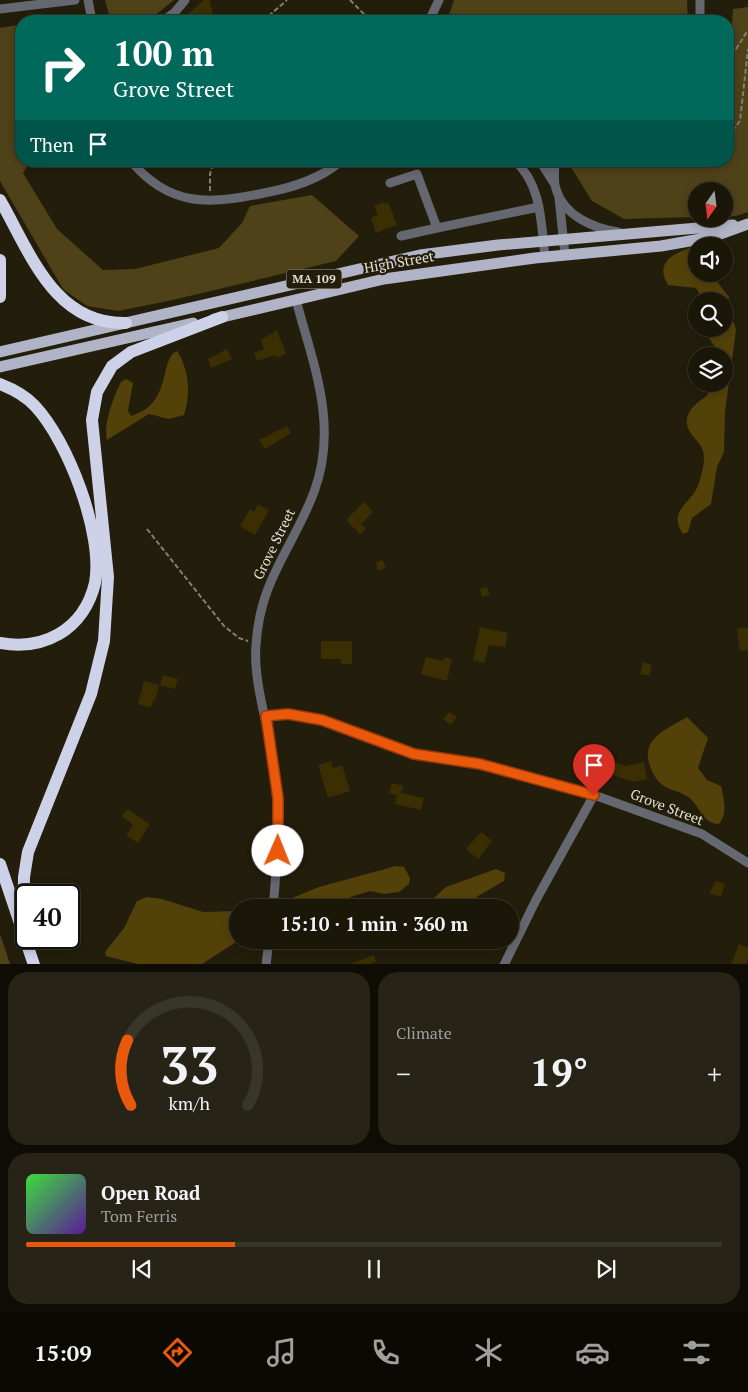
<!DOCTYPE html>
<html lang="en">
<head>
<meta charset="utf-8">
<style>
  body { margin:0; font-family:"PT Serif",serif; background:#272316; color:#f1f3f6; height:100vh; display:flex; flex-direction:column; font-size:19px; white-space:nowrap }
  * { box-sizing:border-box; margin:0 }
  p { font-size:16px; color:#9f9f9c }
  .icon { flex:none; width:28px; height:28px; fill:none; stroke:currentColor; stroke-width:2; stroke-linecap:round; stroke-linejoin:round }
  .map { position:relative; height:964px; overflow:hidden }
  .sheet { display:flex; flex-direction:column; gap:8px; padding:8px; background:#0e0c04; flex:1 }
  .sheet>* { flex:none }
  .hud { position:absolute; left:15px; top:15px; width:719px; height:152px; border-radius:20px; box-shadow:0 2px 8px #0003,0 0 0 1px #383529; background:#00695c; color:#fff; overflow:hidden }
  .needle { width:32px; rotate:194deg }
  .tools { position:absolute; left:688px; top:182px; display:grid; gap:10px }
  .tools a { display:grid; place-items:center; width:45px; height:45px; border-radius:50%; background:#1a1608; box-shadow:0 2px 8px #0003,0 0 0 1px #383529; font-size:25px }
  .speed { position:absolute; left:15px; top:884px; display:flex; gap:10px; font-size:25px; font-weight:700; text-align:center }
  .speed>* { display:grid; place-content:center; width:65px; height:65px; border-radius:50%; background:#1a1608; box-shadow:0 2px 8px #0003,0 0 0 1px #383529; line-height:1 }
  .speed .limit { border:2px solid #111; border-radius:8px; background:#fff; color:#111 }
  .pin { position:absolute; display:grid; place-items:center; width:42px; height:42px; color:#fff; margin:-51px -21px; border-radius:50% 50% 50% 0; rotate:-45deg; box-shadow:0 0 5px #0007 }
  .pin .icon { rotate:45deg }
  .me { position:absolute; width:55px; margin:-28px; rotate:1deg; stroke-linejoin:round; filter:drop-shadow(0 0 4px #0008) }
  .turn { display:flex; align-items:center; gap:18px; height:105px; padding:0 15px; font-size:22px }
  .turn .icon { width:65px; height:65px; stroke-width:2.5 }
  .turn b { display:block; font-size:35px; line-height:42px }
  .then { display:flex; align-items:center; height:48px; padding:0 15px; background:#0003; gap:10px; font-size:19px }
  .big { font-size:38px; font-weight:700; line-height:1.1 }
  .sheet .card { flex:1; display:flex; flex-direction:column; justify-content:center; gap:8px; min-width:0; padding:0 18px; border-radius:20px; background:#272316 }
  .sheet .dial { align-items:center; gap:0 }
  .dial svg { height:130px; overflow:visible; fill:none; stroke:#383529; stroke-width:7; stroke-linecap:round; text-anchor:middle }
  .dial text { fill:#f1f3f6; stroke:none }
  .song { display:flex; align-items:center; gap:15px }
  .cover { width:60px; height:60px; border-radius:8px; background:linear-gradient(135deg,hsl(120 70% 55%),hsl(270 70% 35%)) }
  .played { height:5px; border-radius:2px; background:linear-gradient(90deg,#ea580c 30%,#383529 30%) }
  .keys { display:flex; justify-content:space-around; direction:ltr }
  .heat { display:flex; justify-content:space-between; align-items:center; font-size:28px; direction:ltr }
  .sheet .tiles { flex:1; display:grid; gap:8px; grid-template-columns:1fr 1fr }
  .card:last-child { grid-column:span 2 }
  .trip { position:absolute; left:229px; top:899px; width:290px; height:50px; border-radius:25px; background:#1a1608; box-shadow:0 2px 8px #0003,0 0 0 1px #383529; font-weight:700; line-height:50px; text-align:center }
  .tab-bar { display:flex; height:80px; justify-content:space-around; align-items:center; background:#0a0903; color:#9f9f9c }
  .tab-bar .icon { width:35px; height:35px }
  .tab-bar .current { color:#ea580c }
  .tab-bar b { font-size:22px; color:#f1f3f6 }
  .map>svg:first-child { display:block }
  .green { fill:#53410a }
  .forest { fill:#4f4118 }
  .building { fill:#3c2e03 }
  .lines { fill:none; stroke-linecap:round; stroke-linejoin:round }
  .path { stroke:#847f71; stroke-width:2; stroke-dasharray:5 2.5; stroke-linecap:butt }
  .minor { stroke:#666871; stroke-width:9 }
  .major { stroke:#b0b4c6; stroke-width:11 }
  .highway { stroke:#cdd2e8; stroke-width:12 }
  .route-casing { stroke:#983908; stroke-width:12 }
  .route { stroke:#ea580c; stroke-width:9 }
  .labels { text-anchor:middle; stroke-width:4.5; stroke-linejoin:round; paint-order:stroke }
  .shield { fill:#231d0b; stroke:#a9a598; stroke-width:1 }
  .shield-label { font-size:12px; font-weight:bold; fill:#e3dfd4 }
  .street-label { font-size:14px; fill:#e3dfd4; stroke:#231d0b }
</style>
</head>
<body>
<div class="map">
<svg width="748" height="965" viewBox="0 0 748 965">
  <rect width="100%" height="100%" fill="#231d0b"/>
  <!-- green -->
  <path class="green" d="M690 248H696V274H711L729 297 726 314 734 323 736 330 725 412 724 452 717 467 711 504 692 518 688 532 683 534C668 511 688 506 697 488 701 478 706 461 703 451 700 442 694 439 690 432 680 416 695 403 707 396L711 384H724V356H715V347L703 329H724V301H700L701 296 696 288 668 285C655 264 671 254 690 248Z
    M177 351C189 369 191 394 184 415L169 419 149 414 107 440C103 425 114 395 121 382L126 379 133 383 128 411 131 416C173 404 159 358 177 351Z
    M687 717 708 738 698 768 707 780 721 786C724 798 728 814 719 824 702 824 700 805 688 797 680 791 667 790 660 783 655 778 651 770 649 763 642 737 668 729 687 717Z
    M396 866 404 867 410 878 409 884 399 892 384 894 370 891 320 907H290L292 898 319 887Z
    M496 869 505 873 504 881 478 896 471 907H424L446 887Z
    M147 897 162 899 203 912 237 911 236 942 202 964H138L106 956 105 952 124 928 137 901Z"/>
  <!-- forest -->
  <path class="forest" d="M105 0H174L148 21H111Z
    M454 0H687L688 21H447Z
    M748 7V212L736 216 724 217V191H696V217L624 219 592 201 569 164 571 161H728V79L733 9Z
    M19 25 21 39V161H30L23 173 57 229 103 270 135 269 219 248 242 223 250 206 312 195 359 236 336 261 173 300 118 311 87 306 63 289 0 181V28Z
    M0 934 10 964H0Z"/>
  <!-- building -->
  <path class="building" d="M204 0H210L214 21H180Z
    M384 202V204L388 202 397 225 376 233 371 218 378 215 374 206Z
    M277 330 286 354 276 358 275 355 257 361 254 353 264 349 261 340Z
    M227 349 232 359 211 368 208 359Z
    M287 426 291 433 265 449 259 440Z
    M364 502 373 512 361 524 366 529 360 534 346 520Z
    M258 504 269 510 255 535 240 526 250 509 254 512Z
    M383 560 386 568 378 571 376 562Z
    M487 587 490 594 482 597 480 589Z
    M480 627 508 633 505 647 489 645 484 663 473 660Z
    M748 627V650L740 651 737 629Z
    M321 641H352V664H341V659H321Z
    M426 657 443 661 444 657 452 659 447 681 421 674Z
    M643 662 652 665 649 676 640 674Z
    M163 675 178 679 175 689 160 685Z
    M144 681 159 685 155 701 153 700 151 708 138 704Z
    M449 712 457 717 451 725 443 719Z
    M606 759 625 766 644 762 647 779 633 782 602 771Z
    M331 761 333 768 342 765 350 791 328 798 318 765Z
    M392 783 403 786 401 793 424 798 421 810 395 804 397 795 389 793Z
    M127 809 150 824 138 843 126 835 133 825 122 816Z
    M481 832 492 841 478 859 466 849Z
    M716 881 725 884 721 897 709 893Z
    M739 944 748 948V960L746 965H731Z
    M374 955 376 962 367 965H347Z"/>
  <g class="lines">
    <!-- path -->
    <path class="path" d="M350 0 371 21
      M263 21 287 0
      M728 62 748 30
      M728 137 740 121 748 49
      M210 191V174L214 161
      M147 529 224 626 239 638 248 641"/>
    <!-- minor -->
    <path class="minor" d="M88 0 92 21
      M0 9 75 0
      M163 21 175 12 185 0
      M429 21 439 0
      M700 21V0
      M131 161C169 207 210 205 264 193 291 188 319 180 341 161
      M515 161C542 185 541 224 545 257
      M540 161 554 183
      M555 161C555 170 553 180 556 189 564 216 593 228 618 232
      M390 183 417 174 437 228 539 207
      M559 198 565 255
      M401 236 437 228
      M266 716 288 714 322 720 414 754 480 763 594 795 702 834 748 863
      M273 908C278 858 280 810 273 761 268 724 253 681 256 645 260 579 293 548 314 492 339 425 313 364 296 300
      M266 965 269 940
      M504 965 536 900 594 795"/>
    <!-- major -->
    <path class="major" d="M214 319 384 279 535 258 661 246 712 237 748 224
      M0 352 420 255 498 245 733 225
      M0 367 193 323"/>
    <!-- highway -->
    <path class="highway" d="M0 200C30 252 54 325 126 323
      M0 260V297
      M0 384C13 389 26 396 35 406 68 441 104 535 95 583 90 604 78 623 59 634 40 645 21 647 0 643
      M0 864 34 965
      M23 931 24 877 28 852 91 694 104 641 108 577 92 420 97 392 112 366 131 352 222 317"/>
  </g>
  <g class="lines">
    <defs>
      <path id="route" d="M278 851V798L266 716 288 714 322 720 414 754 480 764 594 795"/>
    </defs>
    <!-- route casing -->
    <use href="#route" class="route-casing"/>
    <!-- route -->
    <use href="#route" class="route"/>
  </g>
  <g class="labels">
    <!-- shield labels -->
    <rect class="shield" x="286.5" y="269.5" width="55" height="19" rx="4"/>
    <g class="shield-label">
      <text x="314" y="283">MA 109</text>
    </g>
    <!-- street labels -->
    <g class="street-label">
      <text transform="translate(399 262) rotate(-10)" y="5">High Street</text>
      <text transform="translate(274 544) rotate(-64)" y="5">Grove Street</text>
      <text transform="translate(667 807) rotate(21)" y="5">Grove Street</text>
    </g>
  </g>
</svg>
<div class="tools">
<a><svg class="needle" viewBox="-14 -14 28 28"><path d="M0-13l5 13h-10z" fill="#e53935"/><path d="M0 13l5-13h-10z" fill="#9f9f9c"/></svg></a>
<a><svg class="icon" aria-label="sound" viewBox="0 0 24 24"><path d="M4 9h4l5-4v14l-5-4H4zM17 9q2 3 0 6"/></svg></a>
<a><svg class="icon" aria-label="search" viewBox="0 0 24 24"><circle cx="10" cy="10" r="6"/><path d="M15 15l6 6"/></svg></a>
<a><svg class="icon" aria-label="layers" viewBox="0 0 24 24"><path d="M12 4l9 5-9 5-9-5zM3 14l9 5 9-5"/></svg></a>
</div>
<div class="speed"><div class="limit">40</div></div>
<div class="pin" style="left:594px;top:795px;background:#d93025"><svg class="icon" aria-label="arrive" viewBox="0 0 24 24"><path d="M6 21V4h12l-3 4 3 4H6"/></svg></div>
<svg class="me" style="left:278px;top:851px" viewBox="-20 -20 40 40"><circle r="19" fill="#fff"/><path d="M0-13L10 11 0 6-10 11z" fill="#ea580c"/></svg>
<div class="trip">15:10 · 1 min · 360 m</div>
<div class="hud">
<div class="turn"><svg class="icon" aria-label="right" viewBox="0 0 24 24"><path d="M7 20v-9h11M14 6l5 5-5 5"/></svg><div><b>100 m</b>Grove Street</div></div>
<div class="then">Then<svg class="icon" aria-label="arrive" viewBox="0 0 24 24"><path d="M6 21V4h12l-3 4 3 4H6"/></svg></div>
</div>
</div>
<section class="sheet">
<div class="tiles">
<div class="card dial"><svg viewBox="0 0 100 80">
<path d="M14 69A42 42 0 1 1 86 69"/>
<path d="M14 69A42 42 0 0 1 12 29" stroke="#ea580c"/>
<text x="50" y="56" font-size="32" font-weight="700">33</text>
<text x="50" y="72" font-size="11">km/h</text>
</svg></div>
<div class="card"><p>Climate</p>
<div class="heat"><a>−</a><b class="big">19°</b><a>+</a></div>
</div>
<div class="card">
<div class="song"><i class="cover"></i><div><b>Open Road</b><p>Tom Ferris</p></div></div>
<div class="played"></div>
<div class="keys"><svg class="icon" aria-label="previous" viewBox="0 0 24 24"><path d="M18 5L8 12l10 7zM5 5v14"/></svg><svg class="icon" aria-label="pause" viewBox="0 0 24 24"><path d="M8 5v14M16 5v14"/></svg><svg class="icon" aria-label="next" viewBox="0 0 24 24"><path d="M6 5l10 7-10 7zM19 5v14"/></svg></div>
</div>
</div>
</section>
<nav class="tab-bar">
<b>15:09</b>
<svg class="icon current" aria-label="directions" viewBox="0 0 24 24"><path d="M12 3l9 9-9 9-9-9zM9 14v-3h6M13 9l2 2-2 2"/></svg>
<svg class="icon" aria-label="music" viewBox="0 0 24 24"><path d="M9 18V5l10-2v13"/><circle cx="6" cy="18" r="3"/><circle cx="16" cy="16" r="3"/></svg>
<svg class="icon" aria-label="phone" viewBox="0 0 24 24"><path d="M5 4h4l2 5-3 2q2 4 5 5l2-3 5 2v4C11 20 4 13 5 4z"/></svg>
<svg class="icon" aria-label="climate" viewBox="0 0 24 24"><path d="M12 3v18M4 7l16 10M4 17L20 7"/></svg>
<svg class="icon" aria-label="car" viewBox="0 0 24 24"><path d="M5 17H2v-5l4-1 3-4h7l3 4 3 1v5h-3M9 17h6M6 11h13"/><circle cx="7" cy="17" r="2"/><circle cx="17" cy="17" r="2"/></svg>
<svg class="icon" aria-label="filters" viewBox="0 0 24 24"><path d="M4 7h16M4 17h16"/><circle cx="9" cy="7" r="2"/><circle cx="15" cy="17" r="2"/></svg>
</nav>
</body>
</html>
